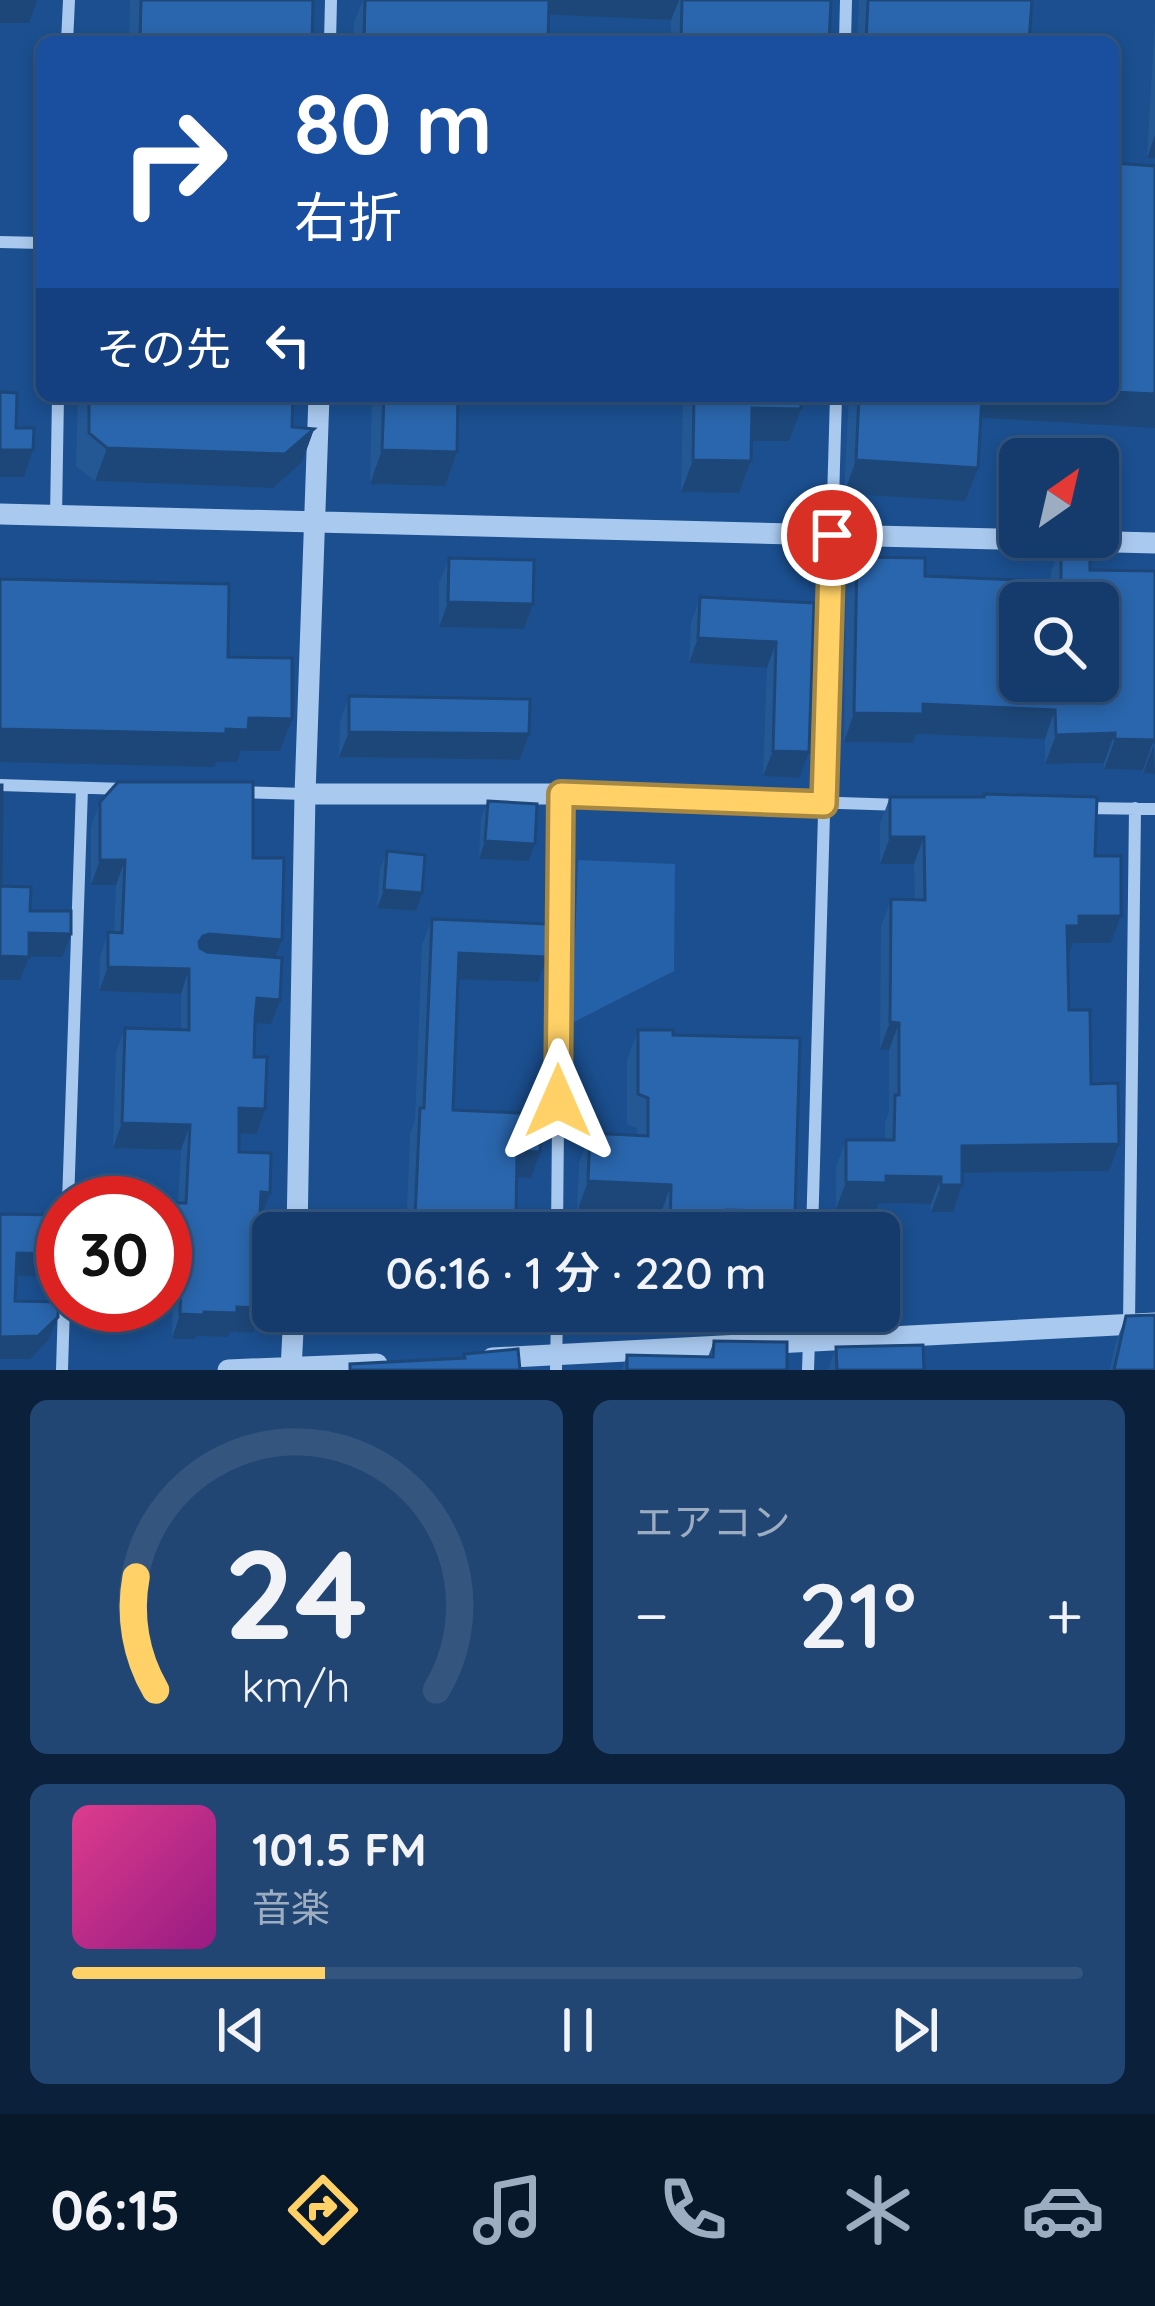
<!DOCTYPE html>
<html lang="ja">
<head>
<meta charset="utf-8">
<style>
  body { margin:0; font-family:Quicksand,"Noto Sans JP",sans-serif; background:#214673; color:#f1f3f6; height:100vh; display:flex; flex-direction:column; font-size:45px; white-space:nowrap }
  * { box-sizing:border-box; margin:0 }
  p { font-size:39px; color:#9dadc1 }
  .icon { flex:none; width:66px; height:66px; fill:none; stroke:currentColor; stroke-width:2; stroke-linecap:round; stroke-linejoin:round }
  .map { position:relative; height:1370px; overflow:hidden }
  .side { display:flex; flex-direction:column; gap:30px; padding:30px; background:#0b203b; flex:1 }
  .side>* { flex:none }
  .top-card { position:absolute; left:36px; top:36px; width:1083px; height:366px; border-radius:18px; box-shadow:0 6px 18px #0003,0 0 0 3px #33557e; background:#1a4fa0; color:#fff; overflow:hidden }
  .needle { width:78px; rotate:34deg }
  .controls { position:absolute; left:999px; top:438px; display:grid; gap:24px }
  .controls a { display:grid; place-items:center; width:120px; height:120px; border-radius:18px; background:#143b6b; box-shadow:0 6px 18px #0003,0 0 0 3px #33557e; font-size:60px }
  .speed { position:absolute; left:36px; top:1176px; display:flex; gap:24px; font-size:60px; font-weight:700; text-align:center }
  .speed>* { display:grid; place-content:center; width:156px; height:156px; border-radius:50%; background:#143b6b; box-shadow:0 6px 18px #0003,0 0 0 3px #33557e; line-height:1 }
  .speed .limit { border:18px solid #d22; background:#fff; color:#111 }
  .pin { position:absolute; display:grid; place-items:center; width:102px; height:102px; color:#fff; margin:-51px; border:6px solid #fff; border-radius:50%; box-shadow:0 3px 12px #0007 }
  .me { position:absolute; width:132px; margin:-66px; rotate:0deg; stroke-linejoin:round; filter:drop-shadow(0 0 9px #0008) }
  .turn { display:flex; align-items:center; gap:42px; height:252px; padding:0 60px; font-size:54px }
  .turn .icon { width:156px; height:156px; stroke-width:2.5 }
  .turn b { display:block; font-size:84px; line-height:102px }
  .then { display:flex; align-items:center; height:114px; padding:0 60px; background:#0003; gap:24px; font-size:45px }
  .big { font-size:90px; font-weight:600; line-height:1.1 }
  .side .widget { flex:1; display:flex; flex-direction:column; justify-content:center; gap:18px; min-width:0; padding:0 42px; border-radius:18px; background:#214673 }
  .side .dial { align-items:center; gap:0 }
  .dial svg { height:312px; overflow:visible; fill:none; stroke:#33557e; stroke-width:7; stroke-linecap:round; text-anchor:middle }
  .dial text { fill:#f1f3f6; stroke:none }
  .song { display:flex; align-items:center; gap:36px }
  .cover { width:144px; height:144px; border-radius:18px; background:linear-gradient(135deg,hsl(330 70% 55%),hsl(310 70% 35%)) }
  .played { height:12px; border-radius:6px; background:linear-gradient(90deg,#ffd166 25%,#33557e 25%) }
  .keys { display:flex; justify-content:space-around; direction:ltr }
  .heat { display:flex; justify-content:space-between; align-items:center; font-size:66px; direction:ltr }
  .side .tiles { flex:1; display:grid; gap:30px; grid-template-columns:1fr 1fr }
  .widget:last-child { grid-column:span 2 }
  .trip { position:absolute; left:252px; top:1212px; width:648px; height:120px; border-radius:18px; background:#143b6b; box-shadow:0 6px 18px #0003,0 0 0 3px #33557e; font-weight:600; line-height:120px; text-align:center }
  .menu { display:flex; height:192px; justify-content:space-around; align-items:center; background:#08182b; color:#9dadc1 }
  .menu .icon { width:84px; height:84px }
  .menu .selected { color:#ffd166 }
  .menu b { font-size:54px; color:#f1f3f6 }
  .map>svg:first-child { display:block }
  .green { fill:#2461a8 }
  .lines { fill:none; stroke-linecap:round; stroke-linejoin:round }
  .minor { stroke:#a9c9ee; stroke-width:12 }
  .tertiary { stroke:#a9c9ee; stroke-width:21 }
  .wall { fill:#245895 }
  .shaded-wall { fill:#1d4779 }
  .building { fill:#2a66ad; stroke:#1d4779; stroke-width:3; fill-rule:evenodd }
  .route-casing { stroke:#a68842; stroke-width:30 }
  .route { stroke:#ffd166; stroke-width:21 }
</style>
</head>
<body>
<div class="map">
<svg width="1155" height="1370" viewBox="0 0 1155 1370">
  <rect width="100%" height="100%" fill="#1b4f8f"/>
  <!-- green -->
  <path class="green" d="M578 860 675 864 674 971 572 1023Z"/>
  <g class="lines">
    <!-- minor -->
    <path class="minor" d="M67 42 69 0
      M330 42 331 0
      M845 42 846 0
      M0 242 42 243
      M56 516 58 396
      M0 785 124 789
      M240 792 305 794
      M1084 808 1155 809
      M68 1203 82 788
      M557 1233 561 794 902 805
      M812 1233 836 396
      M1129 1324 1135 808
      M62 1370 64 1305
      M556 1370 557 1311
      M808 1370 810 1311"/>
    <!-- tertiary -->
    <path class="tertiary" d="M0 514 1155 543
      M305 794H561
      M297 1233 305 794 319 396
      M492 1358 1155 1323
      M228 1370 377 1364
      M291 1370 294 1311"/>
  </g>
  <!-- wall -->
  <path class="wall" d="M130 0H313L312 42H129Z
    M363 0H831L829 42H671V20L548 14V42H354V23Z
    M859 0H1032L1029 42H857Z
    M1155 20V158H1147Z
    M78 396H293L292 427 314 429 302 462 273 488 95 481 76 466Z
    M372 396H458L457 452 445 486 370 484Z
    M683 396H801L789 441H751V461L739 493 681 492Z
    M849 396H1113L981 417 965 501 844 494Z
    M1061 543 1090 570 1155 571V774L1143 773V770L1104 769V763L1045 764V739L916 734 913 743 844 742 846 586 857 557 925 576 1051 582V572Z
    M449 558 533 604 524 629 439 627V583Z
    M700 597 814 603 799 778 763 776 767 668 689 663 691 623Z
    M349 696 529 734 520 760 339 757 340 722Z
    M890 797 1095 856 1121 916 1111 943H1073L1068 953 1069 1010 1091 1084 1109 1171 962 1173V1185L953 1212H931V1204L879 1203 876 1210 836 1209V1167L846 1140H885V1122L889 1112V1050L880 1049 881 926 891 899H915L914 864H880V824Z
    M488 801 535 844 529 861 479 859 481 818Z
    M100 802 253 858 282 940 276 957 271 1024 255 1023 254 1057 265 1109 257 1134 239 1133V1152L270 1193 260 1217 259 1236 256 1244V1282L270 1304 261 1328H255L253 1333 230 1332 228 1337 196 1336 195 1339H172L173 1282 165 1281V1203H178L181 1150 113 1148 116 1052 125 1028 181 1030V994L99 991 100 957 108 932H114L116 885H91V827Z
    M387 851 416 911 377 908 380 869Z
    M432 919 538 982 458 979 453 1110 531 1178 516 1177 511 1233H406L410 1134 415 1120 422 945Z
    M638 1030 673 1035 795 1212 788 1233H660V1216L577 1212 579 1163 590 1133 637 1135V1128L627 1124V1060Z
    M391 1311H506L502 1322 465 1314 460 1329 390 1313Z
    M1126 1316 1155 1370H1110L1115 1345Z
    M714 1341 787 1370H622L627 1355 708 1357Z
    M836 1347 924 1370H828Z"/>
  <!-- shaded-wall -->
  <path class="shaded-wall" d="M0 0H37L29 23H0Z
    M543 0H679L671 20 538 14Z
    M1155 135V158H1147Z
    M1113 392 1155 394V428L970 417 978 396H1113Z
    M752 408 801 409 789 441H740Z
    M314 429 302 462 273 488 95 481 107 448Z
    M0 450H33L24 477H0Z
    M382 450 457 452 445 486 370 484Z
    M693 460 751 461 739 493 681 492Z
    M856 460 978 468 965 501 844 494Z
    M448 602 533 604 524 629 439 627Z
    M698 638 776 642 767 668 689 663Z
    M923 704 1055 710 1045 739 916 734 913 743 844 742 854 713Z
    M249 718 292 719 280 751H241L237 762H216L214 767 0 762V729H226Z
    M349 732 529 734 520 760 339 757Z
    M1115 733 1104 763 1045 764 1056 735Z
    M1115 739 1154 740 1143 770 1104 769Z
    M1154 744 1155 774 1143 773Z
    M773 751 809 752 799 778 763 776Z
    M890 837H924L914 864H880Z
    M485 841 535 844 529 861 479 859Z
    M100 860H125L116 885H91Z
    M384 890 422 893 416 911 377 908Z
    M1079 916H1121L1111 943H1073L1069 953H1058L1067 926Z
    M29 933 71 934 62 957 21 956Z
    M209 934 282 940 273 964 200 959 199 942 203 936Z
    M459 953 547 957 538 982 449 979Z
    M0 956 29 957 20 980H0Z
    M108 967 189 969 181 994 99 991Z
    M257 998 280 1000 271 1024 249 1023Z
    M890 1022 899 1023 889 1050 880 1049Z
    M239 1108 265 1109 257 1134 230 1133Z
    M122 1123 190 1125 181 1150 113 1148Z
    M1119 1144 1109 1171 952 1173 962 1146Z
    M517 1151 540 1152 531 1178 507 1177Z
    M886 1176 941 1177 931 1204 879 1203 876 1210 836 1209 846 1182Z
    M588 1181 671 1185 660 1216 577 1212Z
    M941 1185H962L953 1212H931Z
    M261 1192 270 1193 261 1217H252Z
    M727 1210 795 1212 788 1233H719Z
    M415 1217 516 1218 511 1233H409Z
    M17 1253 54 1254 46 1277 9 1275Z
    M165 1257H182L173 1282 165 1281Z
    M262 1304H270L261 1328H255L253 1333 230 1332 228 1337 196 1336 195 1339H172L180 1314Z
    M87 1305H132L130 1311 85 1310Z
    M58 1317 49 1339 30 1359H0V1337Z"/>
  <!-- building -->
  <path class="building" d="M141 0H313L312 42H140Z
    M365 0H549L548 42H364Z
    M682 0H831L829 42H681Z
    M868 0H1032L1029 42H866Z
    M1113 163 1155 166V394L1113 392Z
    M0 392 17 393 16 428H34L33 450H0Z
    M89 396H293L292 427 314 429 285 454 107 448 89 433Z
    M384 396H458L457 452 382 450Z
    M694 396H801V409L752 408 751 461 693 460Z
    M859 396H982L978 468 856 460Z
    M1090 542V570L1155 571V744L1154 740 1115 739V733L1056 735 1055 710 923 704V714L854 713 857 557 925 558V576L1061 582V543ZM1020 603H1098V681H1020Z
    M449 558 534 560 533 604 448 602Z
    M0 579 229 584 228 657 292 658V719L249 718 248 730 226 729V734L0 729Z
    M700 597 814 603 809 752 773 751 776 642 698 638Z
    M349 696 530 699 529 734 349 732Z
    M118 782H253V858H284L282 940 209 934 203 936 199 942 200 948 207 952 282 958 280 1000 257 998 255 1019 254 1057H267L265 1109 239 1108V1152L271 1153 270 1193 261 1192 259 1236H256V1282L271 1283 270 1304H262V1308L237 1307V1313L204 1312V1315L180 1314 182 1257H165V1203H95V1201L186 1203 190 1125 122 1123 125 1028 189 1030V969L108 967V932L122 933 125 860H100V802Z
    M0 785H2L1 886 31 887 30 911H71V934L29 933V957L0 956Z
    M984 794 1097 797 1095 856H1121V916H1079V926H1067L1069 1010H1090L1091 1084 1118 1083 1119 1144 962 1146V1185H941V1177L886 1176V1183L846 1182V1140H894L895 1095H899V1023L890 1022 891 899 925 900 924 837H890V797H984Z
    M488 801 537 804 535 844 485 841Z
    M387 851 425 855 422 893 384 890Z
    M432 919 548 924 547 957 459 953 453 1110 542 1114 540 1152 517 1151 516 1218 415 1217 420 1108H424Z
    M638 1030H673V1035L800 1038 795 1212 727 1210V1233H670L671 1185 588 1181 590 1133 648 1136V1098L638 1094Z
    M0 1214 56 1215 54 1254 17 1253 15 1301 58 1302V1317L38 1336 0 1337Z
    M1155 1315V1370H1114L1126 1316Z
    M714 1341 787 1342V1370H627V1355L713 1357Z
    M923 1345 924 1370H837L836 1347Z
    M518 1349 520 1370H350V1364L465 1358 464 1354Z"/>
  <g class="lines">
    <defs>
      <path id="route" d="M558 1101 561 794 824 804 832 535"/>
    </defs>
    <!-- route casing -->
    <use href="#route" class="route-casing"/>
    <!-- route -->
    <use href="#route" class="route"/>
  </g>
</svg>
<div class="controls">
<a><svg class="needle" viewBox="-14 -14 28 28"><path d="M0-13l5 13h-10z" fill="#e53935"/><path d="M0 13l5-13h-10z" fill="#9dadc1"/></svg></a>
<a><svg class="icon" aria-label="search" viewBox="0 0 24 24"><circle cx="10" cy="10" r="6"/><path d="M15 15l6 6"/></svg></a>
</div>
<div class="speed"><div class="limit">30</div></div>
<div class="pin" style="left:832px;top:535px;background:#d93025"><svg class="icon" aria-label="arrive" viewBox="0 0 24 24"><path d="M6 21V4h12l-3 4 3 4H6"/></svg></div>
<svg class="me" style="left:558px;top:1101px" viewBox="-20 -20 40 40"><path d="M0-17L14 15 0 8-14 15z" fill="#ffd166" stroke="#fff" stroke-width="4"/></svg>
<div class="trip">06:16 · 1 分 · 220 m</div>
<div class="top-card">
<div class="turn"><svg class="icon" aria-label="right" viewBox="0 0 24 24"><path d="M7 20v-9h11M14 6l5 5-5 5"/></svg><div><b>80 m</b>右折</div></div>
<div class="then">その先<svg class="icon" aria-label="left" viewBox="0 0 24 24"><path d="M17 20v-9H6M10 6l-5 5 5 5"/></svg></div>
</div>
</div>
<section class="side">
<div class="tiles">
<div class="widget dial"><svg viewBox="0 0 100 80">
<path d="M14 69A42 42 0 1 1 86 69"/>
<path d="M14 69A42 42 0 0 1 9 40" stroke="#ffd166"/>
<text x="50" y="56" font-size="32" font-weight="700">24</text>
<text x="50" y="72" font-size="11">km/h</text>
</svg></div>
<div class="widget"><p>エアコン</p>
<div class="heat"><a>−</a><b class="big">21°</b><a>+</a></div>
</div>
<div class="widget">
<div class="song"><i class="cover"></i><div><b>101.5 FM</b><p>音楽</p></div></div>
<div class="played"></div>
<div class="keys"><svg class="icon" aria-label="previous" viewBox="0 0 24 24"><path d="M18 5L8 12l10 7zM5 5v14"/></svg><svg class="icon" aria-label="pause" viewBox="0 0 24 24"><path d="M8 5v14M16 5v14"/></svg><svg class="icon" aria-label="next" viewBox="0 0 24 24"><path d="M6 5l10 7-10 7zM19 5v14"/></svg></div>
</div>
</div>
</section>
<nav class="menu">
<b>06:15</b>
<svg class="icon selected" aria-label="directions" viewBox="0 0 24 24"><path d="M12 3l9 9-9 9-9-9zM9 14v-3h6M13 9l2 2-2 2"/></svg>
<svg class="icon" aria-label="music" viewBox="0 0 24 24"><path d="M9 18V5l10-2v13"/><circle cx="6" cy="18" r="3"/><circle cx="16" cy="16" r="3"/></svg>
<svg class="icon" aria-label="phone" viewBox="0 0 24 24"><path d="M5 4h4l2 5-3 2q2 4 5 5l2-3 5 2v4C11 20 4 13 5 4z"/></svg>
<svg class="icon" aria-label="climate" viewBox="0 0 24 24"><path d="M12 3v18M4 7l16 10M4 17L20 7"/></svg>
<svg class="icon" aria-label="car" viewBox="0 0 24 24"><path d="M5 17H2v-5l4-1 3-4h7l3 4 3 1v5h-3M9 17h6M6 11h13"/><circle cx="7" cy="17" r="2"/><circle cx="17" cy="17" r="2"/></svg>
</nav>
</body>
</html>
